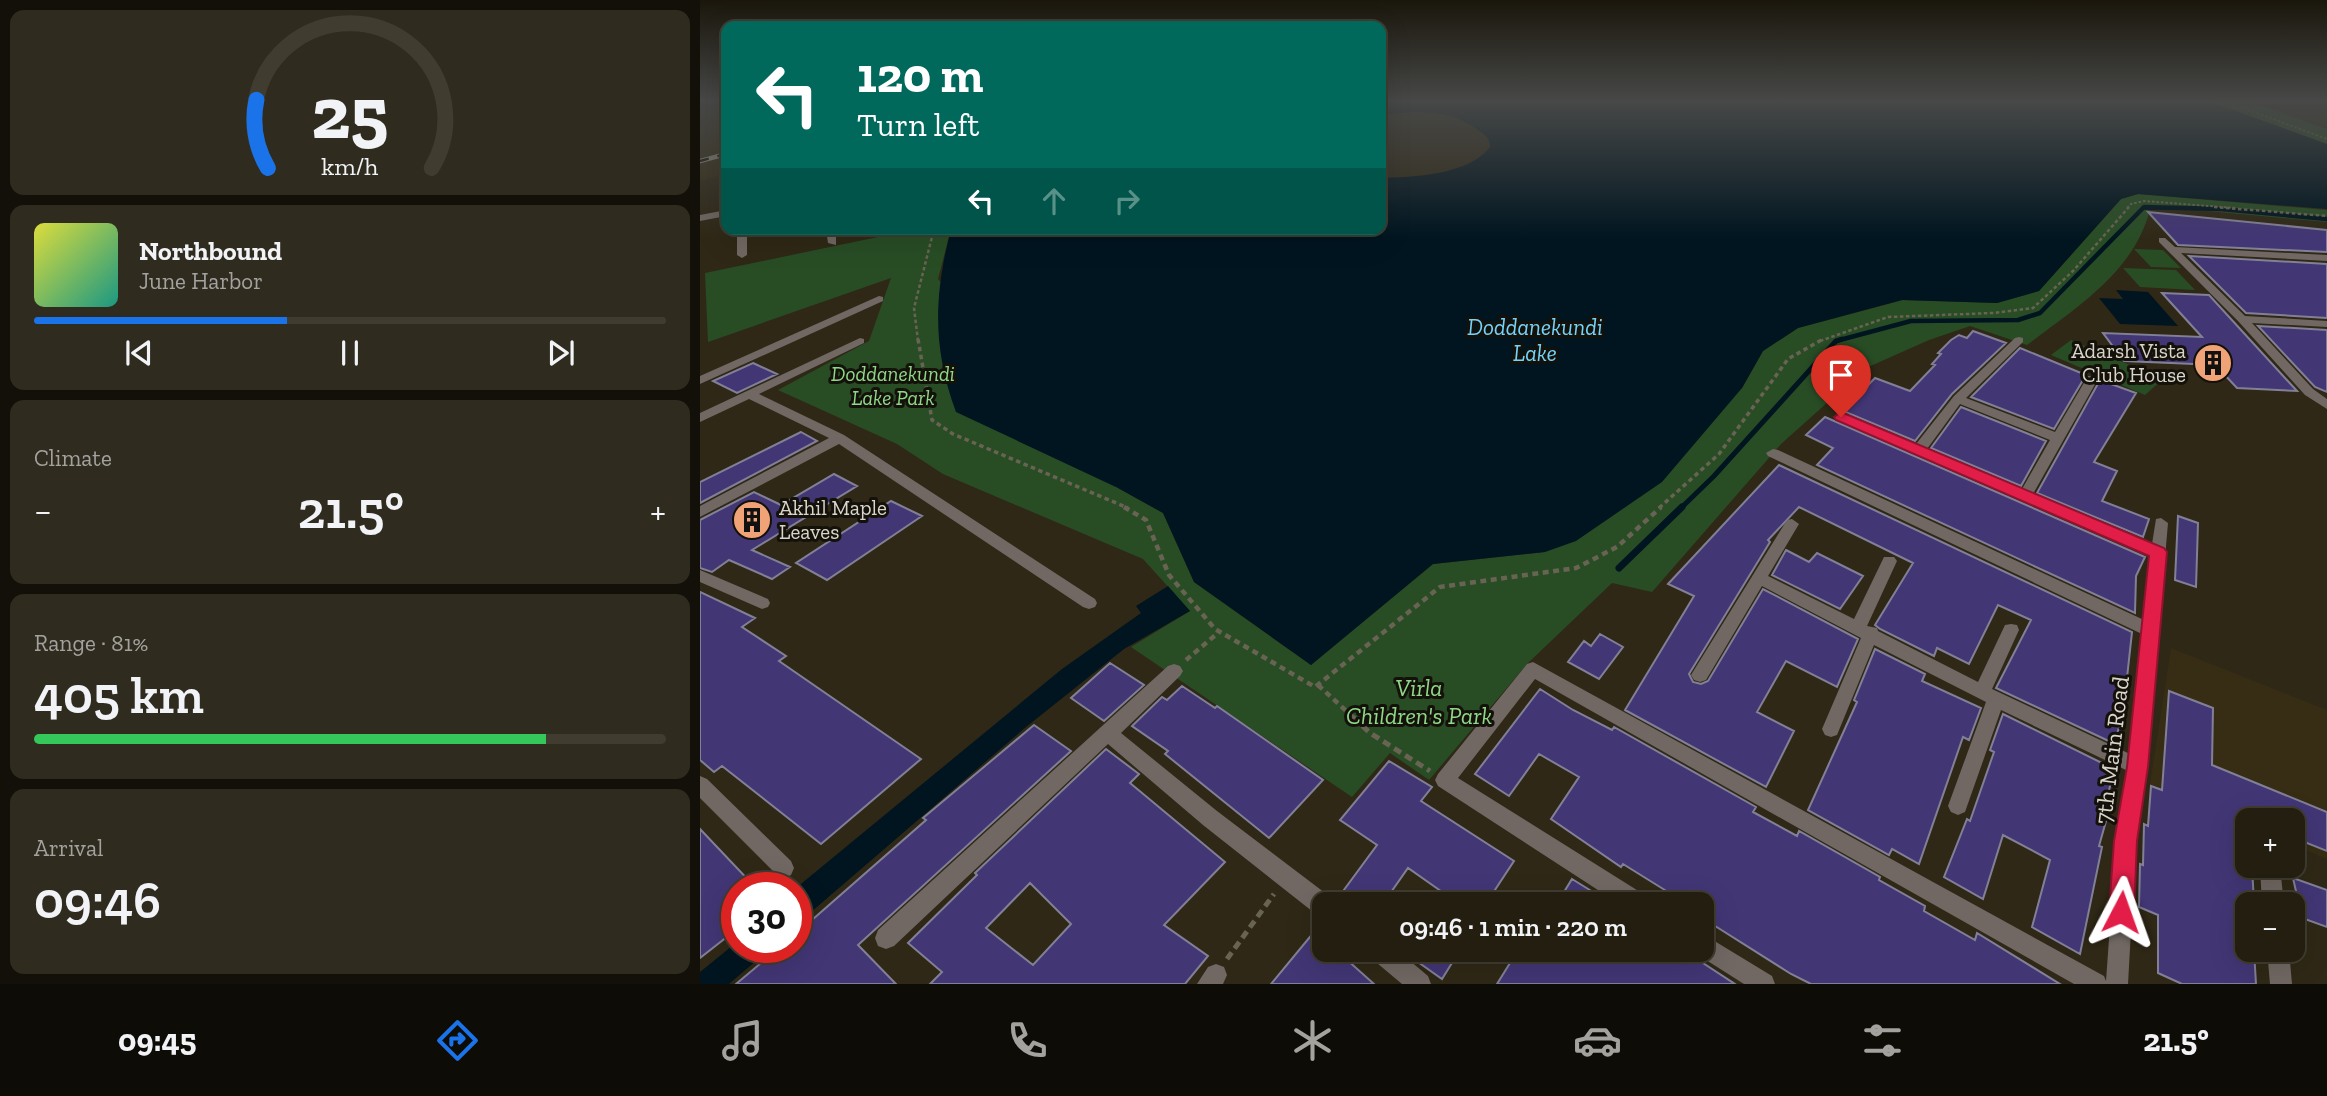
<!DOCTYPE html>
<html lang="en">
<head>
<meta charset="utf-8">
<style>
  body { margin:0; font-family:"Zilla Slab",serif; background:#2f2b1e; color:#f1f3f6; height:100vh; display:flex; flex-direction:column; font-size:26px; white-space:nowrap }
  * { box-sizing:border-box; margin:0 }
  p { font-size:23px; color:#a3a29f }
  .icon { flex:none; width:38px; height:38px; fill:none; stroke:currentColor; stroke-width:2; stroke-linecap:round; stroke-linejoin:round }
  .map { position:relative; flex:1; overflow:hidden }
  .panel { display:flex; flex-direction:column; gap:10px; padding:10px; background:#131009; width:700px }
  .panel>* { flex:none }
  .hud { position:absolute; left:21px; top:21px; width:665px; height:214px; border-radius:14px; box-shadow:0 7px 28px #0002,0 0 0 2px #403c30; background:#00695c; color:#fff; overflow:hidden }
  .fabs { position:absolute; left:1535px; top:808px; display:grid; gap:14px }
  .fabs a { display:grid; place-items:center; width:70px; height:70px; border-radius:14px; background:#231e10; box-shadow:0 7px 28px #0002,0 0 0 2px #403c30; font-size:35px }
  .speed { position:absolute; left:21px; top:872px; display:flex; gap:14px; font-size:35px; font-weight:700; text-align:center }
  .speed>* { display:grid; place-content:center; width:91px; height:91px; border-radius:50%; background:#231e10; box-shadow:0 7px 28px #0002,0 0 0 2px #403c30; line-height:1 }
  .speed .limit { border:10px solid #d22; background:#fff; color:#111 }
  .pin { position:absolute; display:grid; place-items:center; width:60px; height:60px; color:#fff; margin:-72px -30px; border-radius:50% 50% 50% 0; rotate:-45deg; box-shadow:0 0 7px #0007 }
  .pin .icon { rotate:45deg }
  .me { position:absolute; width:77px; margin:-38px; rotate:4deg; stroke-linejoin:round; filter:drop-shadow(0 0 5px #0008) }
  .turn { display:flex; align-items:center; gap:24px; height:147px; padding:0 21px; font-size:32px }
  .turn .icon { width:91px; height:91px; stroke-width:2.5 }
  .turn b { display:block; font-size:49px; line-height:60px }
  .lanes { display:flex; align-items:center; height:66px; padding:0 21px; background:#0003; justify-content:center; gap:35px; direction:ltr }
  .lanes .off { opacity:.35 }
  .big { font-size:52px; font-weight:600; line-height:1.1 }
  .panel .tile { flex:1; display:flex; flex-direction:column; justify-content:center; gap:10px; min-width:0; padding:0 24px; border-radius:14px; background:#2f2b1e }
  .panel .dial { align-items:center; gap:0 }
  .dial svg { height:182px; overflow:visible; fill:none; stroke:#403c30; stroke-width:7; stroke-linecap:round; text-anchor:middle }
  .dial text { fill:#f1f3f6; stroke:none }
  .song { display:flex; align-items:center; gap:21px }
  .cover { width:84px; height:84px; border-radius:10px; background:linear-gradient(135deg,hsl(60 70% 55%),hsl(170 70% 35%)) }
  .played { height:7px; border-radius:4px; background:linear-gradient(90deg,#1a73e8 40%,#403c30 40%) }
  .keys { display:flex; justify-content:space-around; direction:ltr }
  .heat { display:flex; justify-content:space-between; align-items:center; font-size:38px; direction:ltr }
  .charge { height:10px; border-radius:5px; background:linear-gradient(90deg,#34c759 81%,#403c30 0) }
  .trip { position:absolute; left:612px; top:892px; width:402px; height:70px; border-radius:14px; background:#231e10; box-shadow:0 7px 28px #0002,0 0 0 2px #403c30; font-weight:600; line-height:70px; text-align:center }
  .tab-bar { display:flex; height:112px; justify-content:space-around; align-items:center; background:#0e0c06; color:#a3a29f }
  .tab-bar .icon { width:49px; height:49px }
  .tab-bar .current { color:#1a73e8 }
  .tab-bar b { font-size:32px; color:#f1f3f6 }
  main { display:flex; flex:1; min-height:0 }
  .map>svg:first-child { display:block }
  .built { fill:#362d14 }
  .green { fill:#284d25 }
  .water { fill:#001520 }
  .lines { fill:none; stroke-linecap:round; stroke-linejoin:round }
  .stream-far3 { stroke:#001520; stroke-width:3.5 }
  .stream-far2 { stroke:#001520; stroke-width:4.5 }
  .stream-far1 { stroke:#001520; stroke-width:5 }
  .stream { stroke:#001520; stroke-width:7 }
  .building { fill:#423675; stroke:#828096; stroke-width:2; fill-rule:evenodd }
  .path-far4 { stroke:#696353; stroke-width:2; stroke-dasharray:2.5 2; stroke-linecap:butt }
  .path-far3 { stroke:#696353; stroke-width:2.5; stroke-dasharray:3.5 2.5; stroke-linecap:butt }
  .path-far2 { stroke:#696353; stroke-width:3.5; stroke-dasharray:4.5 3.5; stroke-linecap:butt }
  .path-far1 { stroke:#696353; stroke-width:4.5; stroke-dasharray:6 4.5; stroke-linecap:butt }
  .path { stroke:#696353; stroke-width:5; stroke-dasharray:8 5; stroke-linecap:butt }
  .street { fill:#716863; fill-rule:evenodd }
  .rail-casing { stroke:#9d988a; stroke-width:4.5 }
  .rail { stroke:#14110a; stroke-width:2.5; stroke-dasharray:9; stroke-linecap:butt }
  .route { fill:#e11d48; stroke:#92132f; stroke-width:2 }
  .labels { text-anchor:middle; stroke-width:6; stroke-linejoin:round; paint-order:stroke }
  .poi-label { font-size:21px; fill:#d9d5ca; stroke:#14110a; text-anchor:end }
  .park-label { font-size:21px; font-style:italic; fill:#8fd887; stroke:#14110a }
  .water-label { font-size:23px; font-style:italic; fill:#72d3fb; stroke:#14110a }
  .near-park-label { font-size:24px; font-style:italic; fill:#8fd887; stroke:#14110a }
  .near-street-label { font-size:24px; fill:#d9d5ca; stroke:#14110a }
</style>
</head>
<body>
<main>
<section class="panel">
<div class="tile dial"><svg viewBox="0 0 100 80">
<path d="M14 69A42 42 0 1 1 86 69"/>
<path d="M14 69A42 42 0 0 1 9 39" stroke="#1a73e8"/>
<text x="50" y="56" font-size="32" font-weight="700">25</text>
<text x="50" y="72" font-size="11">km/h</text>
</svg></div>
<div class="tile">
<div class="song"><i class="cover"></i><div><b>Northbound</b><p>June Harbor</p></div></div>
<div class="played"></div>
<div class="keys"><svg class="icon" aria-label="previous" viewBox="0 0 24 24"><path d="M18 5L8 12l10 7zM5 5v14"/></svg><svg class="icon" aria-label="pause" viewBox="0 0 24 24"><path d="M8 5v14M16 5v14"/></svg><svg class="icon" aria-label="next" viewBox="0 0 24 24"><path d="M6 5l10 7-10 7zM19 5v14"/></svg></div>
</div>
<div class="tile"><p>Climate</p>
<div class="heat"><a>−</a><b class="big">21.5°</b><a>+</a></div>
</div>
<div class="tile"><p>Range · 81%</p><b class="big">405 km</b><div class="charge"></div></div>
<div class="tile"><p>Arrival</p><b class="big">09:46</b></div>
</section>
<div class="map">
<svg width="1627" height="984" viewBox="0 0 1627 984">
  <rect width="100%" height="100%" fill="#2f2816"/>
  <!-- built -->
  <path class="built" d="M0 102H26V174L0 181Z
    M1471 648 1627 710V859L1593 845 1592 821H1547V825L1450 784Z"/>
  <!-- green -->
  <path class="green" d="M1512 102H1552L1627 129V144Z
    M1438 194 1627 210V222L1476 208 1450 209C1435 272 1374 309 1327 345L1270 326 1229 340 1166 368 1081 444 952 592 912 583 828 663 729 780 690 753 652 797 431 647 490 611 443 559 243 474 197 444 78 390 169 341 191 278 8 342 5 273 202 232V229H251L238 279 418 488 463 513 494 582 611 665 733 564 845 552 1042 388 1063 351 1098 328 1203 300 1297 303 1339 291 1421 199Z
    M1434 249 1463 250 1481 268 1451 267Z
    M1423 268 1476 270 1495 290 1440 287Z
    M1371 340 1463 379 1445 395 1351 355Z"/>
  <!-- water -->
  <path class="water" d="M681 102H1511L1627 144V209L1438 194 1421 199 1339 291 1297 303 1202 300 1098 328 1063 351 1042 388 962 482 876 541 845 552 733 564 611 665 494 582 463 513 418 488 256 412C232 346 234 296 251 229H681V178C713 177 769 175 790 147 790 138 785 135 778 130 750 108 714 111 681 115Z
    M1416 290 1448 292 1478 326 1420 324 1399 298 1423 299Z
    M468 586 490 611 424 649 326 727 96 925V888L362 669 441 613 436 606Z
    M37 942V947H72L29 984H0V972Z"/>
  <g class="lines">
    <!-- stream-far3 -->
    <path class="stream-far3" d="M1443 208H1502"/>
    <!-- stream-far2 -->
    <path class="stream-far2" d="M1136 341 1211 321 1318 320 1340 313 1444 207 1521 209 1627 219"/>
    <!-- stream-far1 -->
    <path class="stream-far1" d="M981 508 1014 476 1136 341 1142 339"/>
    <!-- stream -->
    <path class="stream" d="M919 568 982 507"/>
  </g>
  <!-- building -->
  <path class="building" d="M1448 212 1627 230V252L1478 245Z
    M1489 256 1627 264V318L1546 313Z
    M1462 293 1509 295 1597 391 1537 388 1523 373 1501 372 1494 364 1424 361 1403 333 1502 337Z
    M1558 326 1627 330V392L1615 387Z
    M1273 331 1306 343 1252 394 1215 441 1143 411 1175 378 1210 391 1235 365 1232 364 1241 354 1238 353 1251 340 1259 335 1267 338Z
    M1320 348 1386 375 1354 429 1271 397Z
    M53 363 77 374 37 393 13 381Z
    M1400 380 1436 393 1394 462 1417 471 1402 501 1449 519 1443 537 1337 493Z
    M1261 407 1346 441 1321 486 1231 448Z
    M1125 417 1445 557 1436 576 1435 613 1117 465 1133 448 1106 435Z
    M101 432 117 441 0 503V482Z
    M1079 465 1432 632 1424 705 1415 744 1296 688 1331 620 1298 605 1269 664 1237 648 1234 656 1180 629 1175 625 1213 563 1099 507 1068 540 1070 542 989 674 993 682 1001 684 1008 681 1063 589 1158 639 1137 687 1086 661 1057 712 1094 731 1066 787 925 710 994 596 968 584Z
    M134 474 157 486 52 550 90 567 72 579 29 560 12 572 0 568V520L54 492 81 505Z
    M191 501 222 516 127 580 96 563Z
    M1478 516 1498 523 1496 587 1475 580Z
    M1086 550 1109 562 1117 553 1163 576 1140 609 1072 575Z
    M0 592 55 618 42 627 86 656 79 661 221 759 121 844 22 766 14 772 0 760Z
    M900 634 923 647 899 679 868 662 884 641 891 646Z
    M1175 649 1225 674 1222 681 1281 708 1269 740 1263 737 1219 864 1192 849 1189 855 1108 810 1157 702 1154 700Z
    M410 663 444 685 404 721 371 698Z
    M482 686 515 708 517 706 623 780 569 838 465 754 468 751 432 726 462 697 467 700Z
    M840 689 873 710 912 730 914 727 1056 807 1053 812 1097 836 1099 831 1180 877 1179 880 1225 906 1224 911 1275 940 1277 933 1360 984H1111L1091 974 1004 919 1011 905H989L923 864 921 867 851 819 879 777 839 754 809 796 775 774Z
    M1469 691 1513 708 1512 765 1627 812V851L1592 837V821H1547V866H1552L1554 903 1547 901V950H1554L1556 984H1482L1458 973V915L1439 907 1440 864 1443 865 1444 824 1448 826 1451 786 1462 790Z
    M1303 714 1414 769 1404 812 1408 814 1399 846 1402 847 1380 954 1332 927 1350 860 1303 835 1283 899 1244 877 1267 819 1270 821 1294 752 1290 750Z
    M334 725 371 751 158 945 196 984H36L80 947H96V934L226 820 223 818Z
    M406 749 439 774 430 783 525 862 464 925 508 956 485 984H230L242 972 208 943 277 875 275 873ZM330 883 371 924 333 965 286 928Z
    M689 761 732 787 721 801 814 861 785 905H738L745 894 708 868 682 905H648L638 898 677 845 640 820Z
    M0 829 55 887H37V929L0 958Z
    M1593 878 1627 890V927L1602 918Z
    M872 879 914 905H856Z
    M614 932 625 941V950H636L674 984H571Z
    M701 950H760L742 979Z
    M829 950H983L1035 984H797L815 955 823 961Z"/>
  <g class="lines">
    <!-- path-far4 -->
    <path class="path-far4" d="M1527 102 1627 139
      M1427 208 1431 204 1444 201 1535 208"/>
    <!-- path-far3 -->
    <path class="path-far3" d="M1514 207 1627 216
      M218 341 214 308 234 229
      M1120 341 1188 317 1293 313 1333 308 1373 271 1429 207"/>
    <!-- path-far2 -->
    <path class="path-far2" d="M218 339 232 420 253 434 428 508
      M959 508 1019 454 1088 359 1123 339"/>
    <!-- path-far1 -->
    <path class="path-far1" d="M424 507 446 520 469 575 515 629 615 687 740 587 876 568 917 547 961 507
      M486 660 519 632
      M618 685 655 719"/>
    <!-- path -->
    <path class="path" d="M653 717 670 733 730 771
      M527 959 574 894"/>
    <!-- street -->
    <path class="street" d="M26 210V216L0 221V215Z
      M37 229H47V255L42 258 37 255Z
      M126 229H136V245L128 243Z
      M1459 238H1465L1475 247 1627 255V261L1481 253 1545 316 1627 321V327L1552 323 1613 389 1627 399V409L1605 395 1538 321 1459 242Z
      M179 296 183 297V301L0 384V376Z
      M1319 337 1323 338V342L1266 398 1355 432 1388 376H1396L1398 379 1333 494 1452 544 1456 519 1461 518 1468 523 1447 767 1436 841 1428 984H1374L835 679 758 778 948 897 951 905H921L738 786 735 780 738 774 827 664 833 662 1404 976 1406 981 1416 841 1428 771 1301 710 1265 812 1258 815 1251 812 1248 806 1286 702 1174 645 1137 735 1131 737 1125 735 1122 729 1161 638 1062 586 1006 680 1000 682 994 680 991 675 1087 520 1092 519 1099 524 1068 576 1154 619 1184 557H1194L1197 561 1167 626 1177 628 1178 631 1278 682 1305 625 1311 624 1317 625 1319 630 1292 689 1430 754 1442 634 1068 456 1066 453 1073 449 1078 450 1444 620 1450 556 1135 417 1137 414H1145L1216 444 1254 396 1315 338ZM1260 404 1350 440 1322 489 1227 449Z
      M160 338 164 339V343L59 394 144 435 395 599 397 603 395 607 389 609 383 607 139 444 0 517V506L129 438 49 399 0 422V413Z
      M0 570 68 599 70 603 68 607 62 609 0 582Z
      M474 664 480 666 483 671 480 676 421 733 517 811 633 899 635 905H625V918L617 915 503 825 408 744 194 946 186 949 178 946 175 938 178 930 468 666Z
      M0 776 7 779 91 861 94 868 91 875 84 878 77 875 0 798Z
      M1560 866H1580L1584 905H1562Z
      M1003 934 1072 976 1075 984H1044L995 953 994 950H1003Z
      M668 950H697L728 976 731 984H702L671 958Z
      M1567 950H1589L1592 984H1570Z
      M516 964 524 967 527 975 523 984H497L508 967Z"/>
    <defs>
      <path id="rail" d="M0 161 26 154"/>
    </defs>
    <!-- rail casing -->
    <use href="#rail" class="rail-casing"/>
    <!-- rail -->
    <use href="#rail" class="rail"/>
  </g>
  <!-- sky -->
  <linearGradient id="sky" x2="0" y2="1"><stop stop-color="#1a160c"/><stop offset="0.42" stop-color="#474847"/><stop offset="1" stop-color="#474847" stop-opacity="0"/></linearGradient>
  <rect width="1627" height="240" fill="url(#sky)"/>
  <!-- route -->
  <path class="route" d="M1141 412 1464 548 1467 552 1448 767 1437 841 1434 912 1430 921 1421 924 1413 921 1409 912 1414 841 1427 767 1449 556 1136 420 1134 417Z"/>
  <!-- icons -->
  <defs>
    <symbol id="building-disc" viewBox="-11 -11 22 22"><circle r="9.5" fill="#efa377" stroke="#14110a"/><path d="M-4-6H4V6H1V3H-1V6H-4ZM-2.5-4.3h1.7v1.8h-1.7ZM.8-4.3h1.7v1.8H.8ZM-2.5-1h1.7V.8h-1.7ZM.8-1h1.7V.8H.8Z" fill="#111"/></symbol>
  </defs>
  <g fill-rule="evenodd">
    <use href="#building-disc" x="1491" y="341" width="44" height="44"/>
    <use href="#building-disc" x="30" y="498" width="44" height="44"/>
  </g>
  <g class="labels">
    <!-- poi labels -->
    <g class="poi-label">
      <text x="1486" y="358">Adarsh Vista<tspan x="1486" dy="24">Club House</tspan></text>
      <text x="79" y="515" text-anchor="start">Akhil Maple<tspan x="79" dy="24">Leaves</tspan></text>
    </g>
    <!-- park labels -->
    <g class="park-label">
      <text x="193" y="381">Doddanekundi<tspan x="193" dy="24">Lake Park</tspan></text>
    </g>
    <!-- water labels -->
    <g class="water-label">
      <text x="835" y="335">Doddanekundi<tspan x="835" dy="26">Lake</tspan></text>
    </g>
    <!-- near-park labels -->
    <g class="near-park-label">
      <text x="719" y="696">Virla<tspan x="719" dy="28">Children's Park</tspan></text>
    </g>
    <!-- near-street labels -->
    <g class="near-street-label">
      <text transform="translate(1412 750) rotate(-83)" y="8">7th Main Road</text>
    </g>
  </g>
</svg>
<div class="fabs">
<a>+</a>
<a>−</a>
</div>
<div class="speed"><div class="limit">30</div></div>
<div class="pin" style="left:1141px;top:417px;background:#d93025"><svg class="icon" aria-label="arrive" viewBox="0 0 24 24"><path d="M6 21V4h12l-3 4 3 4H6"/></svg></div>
<svg class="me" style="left:1421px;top:912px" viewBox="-20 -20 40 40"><path d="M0-17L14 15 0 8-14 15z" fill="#e11d48" stroke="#fff" stroke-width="4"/></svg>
<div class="trip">09:46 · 1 min · 220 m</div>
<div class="hud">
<div class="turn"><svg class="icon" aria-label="left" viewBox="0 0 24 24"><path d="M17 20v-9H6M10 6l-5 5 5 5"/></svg><div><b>120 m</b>Turn left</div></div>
<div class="lanes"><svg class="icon" aria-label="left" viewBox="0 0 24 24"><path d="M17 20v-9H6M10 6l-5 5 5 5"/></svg><svg class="icon off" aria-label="ahead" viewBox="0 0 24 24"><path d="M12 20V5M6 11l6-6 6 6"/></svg><svg class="icon off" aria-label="right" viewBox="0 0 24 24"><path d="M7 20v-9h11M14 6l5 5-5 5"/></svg></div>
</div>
</div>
</main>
<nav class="tab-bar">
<b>09:45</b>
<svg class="icon current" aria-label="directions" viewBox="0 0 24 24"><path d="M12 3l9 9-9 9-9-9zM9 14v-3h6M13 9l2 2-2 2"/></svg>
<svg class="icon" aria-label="music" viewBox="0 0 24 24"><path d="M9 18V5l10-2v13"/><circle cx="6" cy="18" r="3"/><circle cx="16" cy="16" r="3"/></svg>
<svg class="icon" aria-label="phone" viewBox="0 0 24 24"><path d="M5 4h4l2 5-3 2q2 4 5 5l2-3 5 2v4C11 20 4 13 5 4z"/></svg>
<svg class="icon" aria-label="climate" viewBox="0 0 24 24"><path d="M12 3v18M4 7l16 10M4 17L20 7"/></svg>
<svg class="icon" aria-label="car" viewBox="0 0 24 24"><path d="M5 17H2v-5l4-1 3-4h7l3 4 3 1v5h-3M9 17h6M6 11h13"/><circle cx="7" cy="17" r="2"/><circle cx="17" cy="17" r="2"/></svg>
<svg class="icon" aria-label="filters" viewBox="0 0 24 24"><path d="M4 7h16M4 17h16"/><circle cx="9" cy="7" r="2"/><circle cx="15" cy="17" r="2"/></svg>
<b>21.5°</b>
</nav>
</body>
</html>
